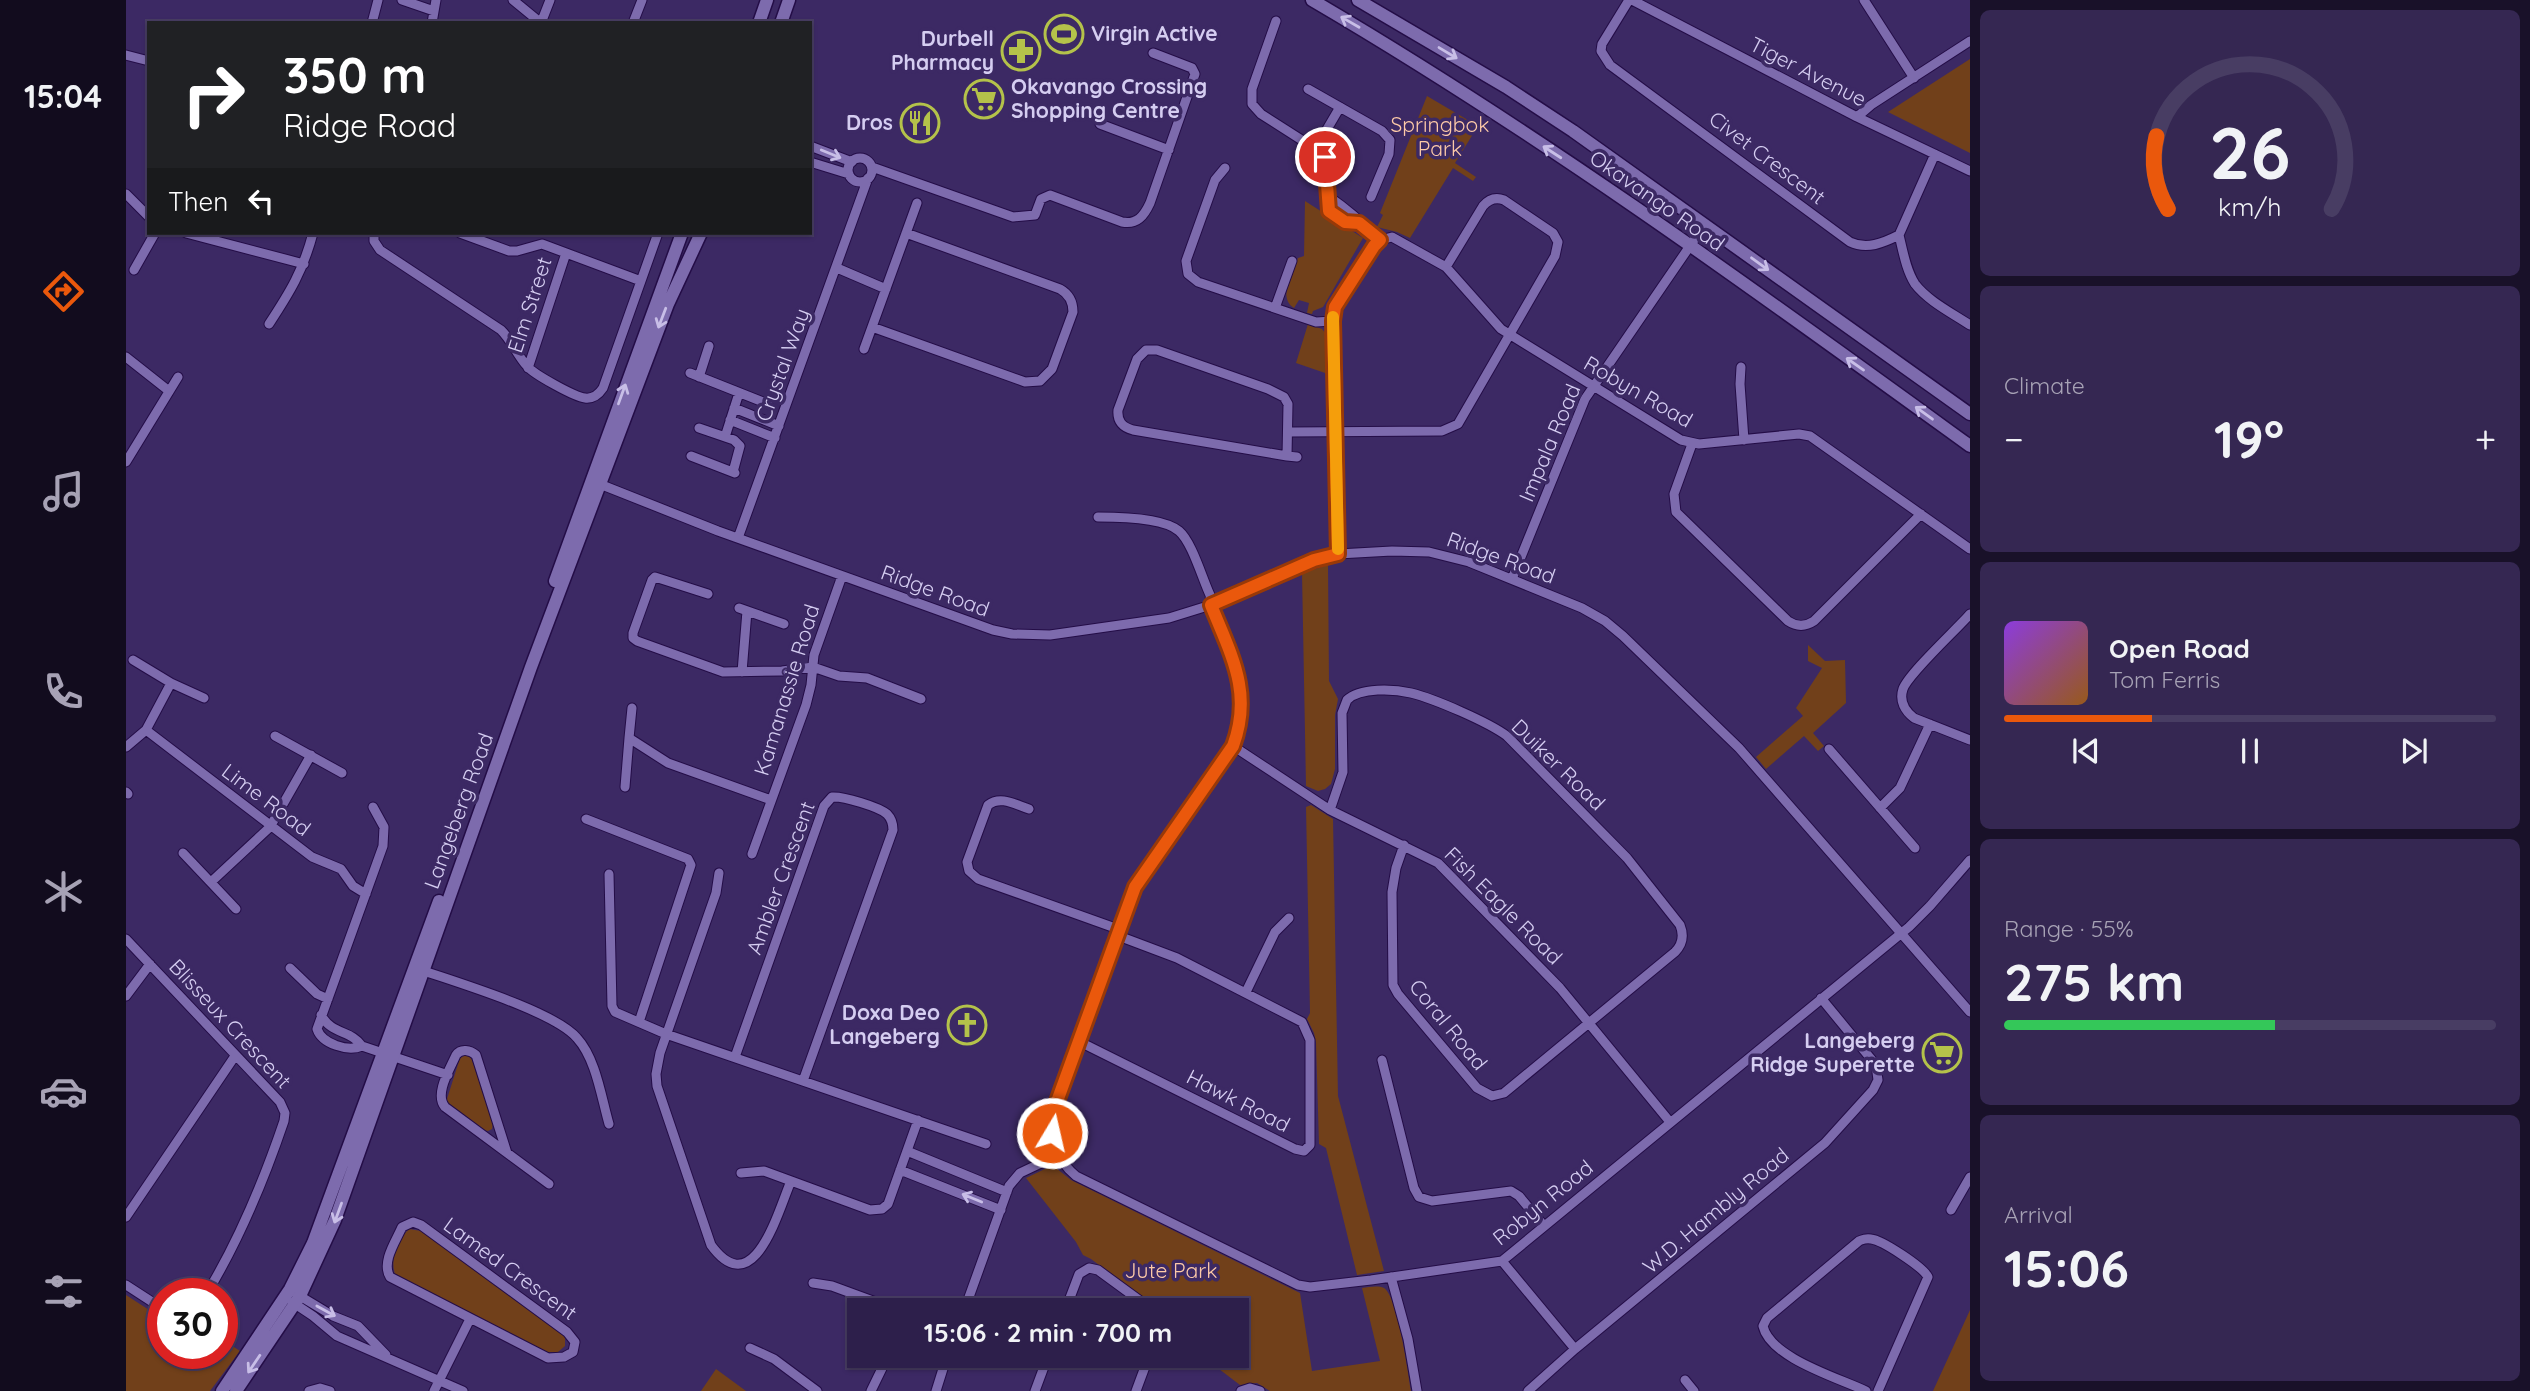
<!DOCTYPE html>
<html lang="en">
<head>
<meta charset="utf-8">
<style>
  body { margin:0; font-family:Quicksand,sans-serif; background:#352752; color:#f1f3f6; height:100vh; display:flex; flex-direction:column; font-size:26px; white-space:nowrap }
  * { box-sizing:border-box; margin:0 }
  p { font-size:23px; color:#a7a2b5 }
  .icon { flex:none; width:38px; height:38px; fill:none; stroke:currentColor; stroke-width:2; stroke-linecap:round; stroke-linejoin:round }
  .map { position:relative; flex:1; overflow:hidden }
  .sheet { display:flex; flex-direction:column; gap:10px; padding:10px; background:#191129; width:560px }
  .sheet>* { flex:none }
  .banner { position:absolute; left:21px; top:21px; width:665px; height:214px; border-radius:0px; box-shadow:0 2px 5px #0004,0 0 0 2px #483d63; background:#202124; color:#fff; overflow:hidden }
  .speed { position:absolute; left:21px; top:1278px; display:flex; gap:14px; font-size:35px; font-weight:700; text-align:center }
  .speed>* { display:grid; place-content:center; width:91px; height:91px; border-radius:50%; background:#2d1f4b; box-shadow:0 2px 5px #0004,0 0 0 2px #483d63; line-height:1 }
  .speed .limit { border:10px solid #d22; background:#fff; color:#111 }
  .pin { position:absolute; display:grid; place-items:center; width:60px; height:60px; color:#fff; margin:-30px; border:4px solid #fff; border-radius:50%; box-shadow:0 2px 7px #0007 }
  .me { position:absolute; width:77px; margin:-38px; rotate:9deg; stroke-linejoin:round; filter:drop-shadow(0 0 5px #0008) }
  .turn { display:flex; align-items:center; gap:24px; height:147px; padding:0 21px; font-size:32px }
  .turn .icon { width:91px; height:91px; stroke-width:2.5 }
  .turn b { display:block; font-size:49px; line-height:60px }
  .then { display:flex; align-items:center; height:66px; padding:0 21px; background:#0003; gap:14px; font-size:26px }
  .big { font-size:52px; font-weight:800; line-height:1.1 }
  .sheet .widget { flex:1; display:flex; flex-direction:column; justify-content:center; gap:10px; min-width:0; padding:0 24px; border-radius:10px; background:#352752 }
  .sheet .dial { align-items:center; gap:0 }
  .dial svg { height:182px; overflow:visible; fill:none; stroke:#483d63; stroke-width:7; stroke-linecap:round; text-anchor:middle }
  .dial text { fill:#f1f3f6; stroke:none }
  .song { display:flex; align-items:center; gap:21px }
  .cover { width:84px; height:84px; border-radius:10px; background:linear-gradient(135deg,hsl(270 70% 55%),hsl(30 70% 35%)) }
  .played { height:7px; border-radius:4px; background:linear-gradient(90deg,#ea580c 30%,#483d63 30%) }
  .keys { display:flex; justify-content:space-around; direction:ltr }
  .heat { display:flex; justify-content:space-between; align-items:center; font-size:38px; direction:ltr }
  .charge { height:10px; border-radius:5px; background:linear-gradient(90deg,#34c759 55%,#483d63 0) }
  .trip { position:absolute; left:721px; top:1298px; width:402px; height:70px; border-radius:0px; background:#2d1f4b; box-shadow:0 2px 5px #0004,0 0 0 2px #483d63; font-weight:800; line-height:70px; text-align:center }
  main { display:flex; flex:1; min-height:0 }
  .tabs { display:flex; flex-direction:column; width:126px; justify-content:space-around; align-items:center; background:#120c1e; color:#a7a2b5 }
  .tabs .icon { width:49px; height:49px }
  .tabs .selected { color:#ea580c }
  .tabs b { font-size:32px; color:#f1f3f6 }
  .map>svg:first-child { display:block }
  .green { fill:#71401a }
  .lines { fill:none; stroke-linecap:round; stroke-linejoin:round }
  .minor-casing { stroke:#240d47; stroke-width:11 }
  .secondary-casing { stroke:#240d47; stroke-width:15 }
  .minor { stroke:#7d6bad; stroke-width:9 }
  .secondary { stroke:#7d6bad; stroke-width:12 }
  .oneway { stroke:#c8bee7 }
  .route-casing { stroke:#983908; stroke-width:18 }
  .route { stroke:#ea580c; stroke-width:12 }
  .slow { stroke:#f59e0b; stroke-width:12 }
  .labels { text-anchor:middle; stroke-width:7; stroke-linejoin:round; paint-order:stroke }
  .poi-label { font-size:21px; font-weight:bold; fill:#d5cdf1; stroke:#3c2964; text-anchor:end }
  .street-label { font-size:21px; fill:#d5cdf1; stroke:#3c2964 }
  .park-label { font-size:21px; fill:#fdcaa8; stroke:#3c2964 }
</style>
</head>
<body>
<main>
<nav class="tabs">
<b>15:04</b>
<svg class="icon selected" aria-label="directions" viewBox="0 0 24 24"><path d="M12 3l9 9-9 9-9-9zM9 14v-3h6M13 9l2 2-2 2"/></svg>
<svg class="icon" aria-label="music" viewBox="0 0 24 24"><path d="M9 18V5l10-2v13"/><circle cx="6" cy="18" r="3"/><circle cx="16" cy="16" r="3"/></svg>
<svg class="icon" aria-label="phone" viewBox="0 0 24 24"><path d="M5 4h4l2 5-3 2q2 4 5 5l2-3 5 2v4C11 20 4 13 5 4z"/></svg>
<svg class="icon" aria-label="climate" viewBox="0 0 24 24"><path d="M12 3v18M4 7l16 10M4 17L20 7"/></svg>
<svg class="icon" aria-label="car" viewBox="0 0 24 24"><path d="M5 17H2v-5l4-1 3-4h7l3 4 3 1v5h-3M9 17h6M6 11h13"/><circle cx="7" cy="17" r="2"/><circle cx="17" cy="17" r="2"/></svg>
<svg class="icon" aria-label="filters" viewBox="0 0 24 24"><path d="M4 7h16M4 17h16"/><circle cx="9" cy="7" r="2"/><circle cx="15" cy="17" r="2"/></svg>
</nav>
<div class="map">
<svg width="1844" height="1391" viewBox="0 0 1844 1391">
  <rect width="100%" height="100%" fill="#3c2964"/>
  <!-- green -->
  <path class="green" d="M1844 59V153L1762 112Z
    M1301 96 1352 126 1329 163 1350 177 1347 181 1327 168 1284 238 1271 232 1251 227 1257 215 1254 213Z
    M1179 201 1237 238 1197 307 1187 311 1186 314 1181 313 1183 303 1173 300 1168 308C1151 298 1167 273 1172 258L1178 256Z
    M1182 324 1196 329 1200 334 1202 374 1170 363Z
    M1202 565 1203 681 1212 699 1209 715V769L1205 784 1199 789 1192 791 1180 786 1176 573Z
    M1682 645 1699 661 1719 660 1720 703 1687 733 1698 746 1692 751 1678 736 1640 769 1630 757 1677 716 1670 708 1696 668 1682 661Z
    M1185 805 1207 819 1212 1096 1258 1271 1231 1275 1200 1148 1193 1144 1190 1043 1188 1033 1181 1019 1184 1013 1180 807Z
    M338 1056H343L346 1060 367 1123 366 1129 362 1131 357 1130 320 1102 334 1058Z
    M921 1168H930L945 1180 1174 1293 1186 1371 1254 1361 1236 1288C1243 1287 1252 1285 1258 1288 1272 1297 1282 1373 1285 1391H1144L1131 1383 1114 1385 1076 1356H1111V1311H1035L965 1259 957 1255 950 1242 900 1178Z
    M283 1229 295 1231 439 1337V1346L432 1352H421L271 1278C262 1263 271 1240 283 1229Z
    M0 1295 37 1319V1353H96V1339L114 1351 84 1391H0Z
    M1844 1310V1391H1807Z
    M590 1369 620 1391H575Z"/>
  <g class="lines">
    <defs>
      <path id="minor" d="M276 0 308 11
        M387 0 415 23 424 0
        M1503 0 1476 44 1475 51 1484 65 1724 242C1741 250 1757 243 1773 235L1809 154
        M1506 0 1731 117 1844 171
        M1738 0 1788 78
        M1150 21 1126 89V104L1135 114 1196 153 1201 162 1203 211 1219 221 1233 223
        M246 23 252 0
        M306 23 310 0
        M507 23 516 0
        M0 55 23 61
        M1182 89 1256 131 1264 140 1263 154 1245 197
        M1731 117 1745 105 1844 41
        M974 124 1043 150
        M684 146 726 162
        M1190 148 1214 107
        M722 170a12 12 0 1 1 24 0a12 12 0 1 1-24 0Z
        M684 162 723 174
        M746 167 887 217 909 215 915 199 924 195 996 222C1011 225 1018 216 1024 203L1069 74 1066 68 1027 53
        M1099 168 1089 180 1060 261 1062 274 1072 282 1190 322 1207 321
        M0 194 23 217
        M1202 196C1221 209 1238 224 1254 240
        M60 233 178 264
        M248 233V241L254 250 375 330C386 341 391 355 401 366 407 374 449 397 459 398 467 399 473 394 477 388L532 233
        M334 233 383 251H391L416 244 515 281
        M1773 235C1777 251 1780 270 1789 284 1802 301 1826 313 1844 325
        M711 268 760 289
        M8 270 29 233
        M1149 308 1166 261
        M143 324C164 292 177 271 187 233
        M746 327 899 382 914 381 926 369 947 312C947 301 943 294 934 289L780 233
        M738 349 791 203
        M0 357 43 391
        M1615 367 1614 384 1618 440
        M402 368 440 253
        M564 373 642 404
        M573 377 583 346
        M608 408 653 426
        M604 420 649 438
        M573 428 608 440 614 446 607 472
        M1163 432 1316 431 1332 424 1429 256 1432 242 1427 233 1378 200C1370 197 1363 199 1357 206L1320 267
        M599 437 613 393
        M1566 444 1548 494 1550 512 1662 621C1671 627 1679 627 1688 621L1795 514
        M565 456 609 473
        M1161 456 1162 404 1158 397 1142 389 1031 350H1020L1011 359 992 410C991 421 996 427 1007 430L1161 456 1171 457
        M0 462 52 377
        M471 483 592 531 867 630 886 634 924 635 1043 618 1085 605 1188 560 1212 554 1266 551 1303 552 1343 562 1456 608 1479 621 1497 636 1613 748 1844 1012
        M972 517C992 517 1038 518 1053 531 1066 542 1076 578 1084 595L1085 605 1114 681 1116 704 1111 735 1107 746 1012 882 992 929 929 1107C923 1133 928 1158 950 1176L1172 1285 1184 1287 1245 1280 1376 1261 1783 927 1804 906 1844 860
        M612 538 742 178
        M1212 554 1208 313 1211 303 1248 246 1254 240 1266 237 1320 267 1375 329 1555 440 1573 444 1673 434 1684 436 1844 549
        M1386 579 1459 399 1579 224
        M582 594 529 577 526 580 507 633V638L511 641 597 672 656 671 687 667 713 676 741 678 795 699
        M613 608 658 624
        M1844 614C1831 629 1782 674 1777 689 1773 701 1779 711 1788 718L1844 740
        M7 660 45 683 78 698
        M616 672 621 611
        M506 708 503 738 542 763 645 800
        M20 730 186 857 215 869 227 886 240 894
        M149 736 216 773
        M1107 746 1204 810 1312 863 1434 988 1544 1122
        M0 747 20 730 45 683
        M1703 749 1789 848
        M499 787 503 738
        M0 792 2 794
        M1754 808 1774 788 1804 724
        M903 809C890 805 875 795 862 805L841 862 843 871 852 879 992 929
        M1204 810 1217 772 1216 713 1221 700C1234 687 1268 689 1285 693 1309 699 1362 722 1381 736L1501 858 1554 925C1558 935 1557 944 1549 952L1378 1093 1366 1096 1351 1088 1272 994 1267 985 1266 892 1270 868 1278 845
        M460 819 562 859 565 865 513 1022
        M57 853 110 909
        M626 854 680 705 685 685 688 655 716 576
        M593 873 590 893 534 1053 530 1074 531 1086 585 1245C628 1304 652 1211 665 1181
        M483 874 486 1006 489 1012 540 1034 860 1144
        M85 882 144 827 185 755
        M0 939 154 1102 159 1113 158 1121C138 1180 113 1240 81 1293
        M164 968 191 994 202 999
        M292 969C329 982 428 1011 451 1038 470 1059 475 1096 483 1124
        M1120 992 1149 932 1163 918
        M0 996 24 964
        M195 1015C206 1035 225 1030 236 1046L322 1075
        M952 1041 1169 1149 1178 1151 1184 1145V1040L1176 1022 1051 958 990 935
        M236 1046C222 1052 196 1044 191 1029L257 846 258 827 247 807
        M609 1057 698 806 706 797C717 796 753 807 761 814 766 819 767 824 767 830L677 1081
        M1256 1060 1288 1188 1293 1197 1306 1201 1385 1191 1393 1196 1418 1226
        M781 1151 881 1192
        M381 1153 350 1055C344 1050 335 1048 330 1055 324 1069 308 1094 319 1107L423 1184
        M774 1170 875 1210
        M615 1173 638 1171 744 1210 756 1209 762 1204 792 1120
        M1825 1210 1844 1177
        M0 1217 109 1056
        M287 1222 295 1225 441 1332 449 1342 447 1352 438 1357 422 1358 264 1277C255 1262 270 1241 276 1227Z
        M1376 1261 1449 1349 1699 1143 1747 1090 1752 1080 1750 1065 1695 998
        M1265 1277 1282 1339 1291 1391
        M687 1283 706 1286 774 1311
        M0 1285 37 1309
        M169 1293 207 1316 232 1326 260 1355
        M166 1302 187 1316 211 1336 337 1391
        M838 1311 883 1186 894 1173 932 1155
        M939 1311 953 1274 963 1268 972 1270 1028 1311
        M624 1348 648 1359 691 1391
        M1559 1380 1568 1391
        M183 1391 194 1388 204 1391
        M308 1391 344 1319
        M745 1391 762 1356
        M810 1391 821 1356
        M909 1391 922 1356
        M1010 1391 1023 1356
        M1115 1391 1124 1388 1134 1391
        M1402 1391 1449 1349
        M1740 1391C1713 1378 1644 1358 1637 1326L1641 1318 1733 1241C1738 1239 1739 1238 1745 1239 1756 1240 1797 1267 1802 1277L1752 1391"/>
      <path id="secondary" d="M1186 0C1415 134 1630 291 1844 446
        M1232 0 1380 87 1447 131 1844 414
        M633 23 641 0
        M655 23 663 0
        M429 581 556 233
        M96 1391 164 1289 187 1243 313 901
        M110 1391 174 1296 209 1220 405 667 542 304 575 233"/>
    </defs>
    <!-- minor casing -->
    <use href="#minor" class="minor-casing"/>
    <!-- secondary casing -->
    <use href="#secondary" class="secondary-casing"/>
    <!-- minor -->
    <use href="#minor" class="minor"/>
    <!-- secondary -->
    <use href="#secondary" class="secondary"/>
  </g>
  <!-- one-way arrows -->
  <defs><path id="oneway-shaft" d="M-6 0H5M1.5-3L5.5 0L1.5 3" fill="none" stroke-width="1.6" stroke-linecap="round" stroke-linejoin="round" transform="scale(1.75)"/></defs>
  <g class="oneway">
    <use href="#oneway-shaft" transform="translate(1224 22) rotate(-150)"/>
    <use href="#oneway-shaft" transform="translate(1322 53) rotate(31)"/>
    <use href="#oneway-shaft" transform="translate(1426 152) rotate(-147)"/>
    <use href="#oneway-shaft" transform="translate(705 154) rotate(22)"/>
    <use href="#oneway-shaft" transform="translate(1634 264) rotate(36)"/>
    <use href="#oneway-shaft" transform="translate(536 318) rotate(111)"/>
    <use href="#oneway-shaft" transform="translate(1729 364) rotate(-145)"/>
    <use href="#oneway-shaft" transform="translate(496 394) rotate(-70)"/>
    <use href="#oneway-shaft" transform="translate(1798 413) rotate(-144)"/>
    <use href="#oneway-shaft" transform="translate(846 1198) rotate(-158)"/>
    <use href="#oneway-shaft" transform="translate(212 1213) rotate(110)"/>
    <use href="#oneway-shaft" transform="translate(200 1311) rotate(29)"/>
    <use href="#oneway-shaft" transform="translate(128 1364) rotate(124)"/>
  </g>
  <g class="lines">
    <defs>
      <path id="route" d="M926 1133 929 1107 1009 887 1107 746C1127 692 1105 655 1085 605L1188 560 1212 554 1207 321 1209 307 1248 246 1254 240 1233 223 1219 222 1203 211 1199 157"/>
    </defs>
    <!-- route casing -->
    <use href="#route" class="route-casing"/>
    <!-- route -->
    <use href="#route" class="route"/>
    <!-- slow -->
    <path class="slow" d="M1207 317 1212 549"/>
  </g>
  <!-- icons -->
  <defs>
    <symbol id="stadium-ring" viewBox="-11 -11 22 22"><circle r="9.5" fill="#3c2964" stroke="#b4c24a" stroke-width="1.5"/><path d="M0-5a6.5 5 0 1 0 0 10a6.5 5 0 1 0 0-10ZM-3.5-1.8h7v3.6h-7Z" fill="#b4c24a"/></symbol>
    <symbol id="pharmacy-ring" viewBox="-11 -11 22 22"><circle r="9.5" fill="#3c2964" stroke="#b4c24a" stroke-width="1.5"/><path d="M-2-6h4v4h4v4h-4v4h-4v-4h-4v-4h4Z" fill="#b4c24a"/></symbol>
    <symbol id="supermarket-ring" viewBox="-11 -11 22 22"><circle r="9.5" fill="#3c2964" stroke="#b4c24a" stroke-width="1.5"/><path d="M-6-5.5h2.5l.6 2H6L4.5 2H-2.5L-4.4-4H-6ZM-1.5 3.2a1.3 1.3 0 1 0 .1 0ZM3 3.2a1.3 1.3 0 1 0 .1 0Z" fill="#b4c24a"/></symbol>
    <symbol id="restaurant-ring" viewBox="-11 -11 22 22"><circle r="9.5" fill="#3c2964" stroke="#b4c24a" stroke-width="1.5"/><path d="M-5-6h1v4h1v-4h1v4h1v-4h1v5L-1.5 .5V6h-2V.5L-5-1ZM5-6V6H3V1.5H1.5Q1.5-4 5-6Z" fill="#b4c24a"/></symbol>
    <symbol id="church-ring" viewBox="-11 -11 22 22"><circle r="9.5" fill="#3c2964" stroke="#b4c24a" stroke-width="1.5"/><path d="M-1.2-6h2.4v3.5h3.3v2.4h-3.3V6h-2.4V-.1h-3.3v-2.4h3.3Z" fill="#b4c24a"/></symbol>
  </defs>
  <g fill-rule="evenodd">
    <use href="#stadium-ring" x="916" y="12" width="44" height="44"/>
    <use href="#pharmacy-ring" x="873" y="29" width="44" height="44"/>
    <use href="#supermarket-ring" x="836" y="77" width="44" height="44"/>
    <use href="#restaurant-ring" x="772" y="101" width="44" height="44"/>
    <use href="#church-ring" x="819" y="1003" width="44" height="44"/>
    <use href="#supermarket-ring" x="1794" y="1031" width="44" height="44"/>
  </g>
  <g class="labels">
    <!-- poi labels -->
    <g class="poi-label">
      <text x="965" y="41" text-anchor="start">Virgin Active</text>
      <text x="868" y="46">Durbell<tspan x="868" dy="24">Pharmacy</tspan></text>
      <text x="885" y="94" text-anchor="start">Okavango Crossing<tspan x="885" dy="24">Shopping Centre</tspan></text>
      <text x="767" y="130">Dros</text>
      <text x="814" y="1020">Doxa Deo<tspan x="814" dy="24">Langeberg</tspan></text>
      <text x="1789" y="1048">Langeberg<tspan x="1789" dy="24">Ridge Superette</tspan></text>
    </g>
    <!-- street labels -->
    <g class="street-label">
      <text transform="translate(1682 72) rotate(27)" y="7">Tiger Avenue</text>
      <text transform="translate(1641 158) rotate(37)" y="7">Civet Crescent</text>
      <text transform="translate(1531 201) rotate(35)" y="7">Okavango Road</text>
      <text transform="translate(404 305) rotate(-72)" y="7">Elm Street</text>
      <text transform="translate(657 365) rotate(-70)" y="7">Crystal Way</text>
      <text transform="translate(1512 392) rotate(30)" y="7">Robyn Road</text>
      <text transform="translate(1424 443) rotate(-67)" y="7">Impala Road</text>
      <text transform="translate(1375 558) rotate(20)" y="7">Ridge Road</text>
      <text transform="translate(809 591) rotate(20)" y="7">Ridge Road</text>
      <text transform="translate(661 690) rotate(-73)" y="7">Kamanassie Road</text>
      <text transform="translate(1432 765) rotate(44)" y="7">Duiker Road</text>
      <text transform="translate(140 800) rotate(37)" y="7">Lime Road</text>
      <text transform="translate(333 811) rotate(-70)" y="7">Langeberg Road</text>
      <text transform="translate(655 878) rotate(-70)" y="7">Ambler Crescent</text>
      <text transform="translate(1377 906) rotate(45)" y="7">Fish Eagle Road</text>
      <text transform="translate(104 1024) rotate(47)" y="7">Blisseux Crescent</text>
      <text transform="translate(1322 1025) rotate(51)" y="7">Coral Road</text>
      <text transform="translate(1112 1101) rotate(27)" y="7">Hawk Road</text>
      <text transform="translate(1417 1203) rotate(-39)" y="7">Robyn Road</text>
      <text transform="translate(1590 1211) rotate(-40)" y="7">W.D. Hambly Road</text>
      <text transform="translate(384 1269) rotate(36)" y="7">Lamed Crescent</text>
    </g>
    <!-- park labels -->
    <g class="park-label">
      <text x="1314" y="132">Springbok<tspan x="1314" dy="24">Park</tspan></text>
      <text x="1045" y="1278">Jute Park</text>
    </g>
  </g>
</svg>
<div class="speed"><div class="limit">30</div></div>
<div class="pin" style="left:1199px;top:157px;background:#d93025"><svg class="icon" aria-label="arrive" viewBox="0 0 24 24"><path d="M6 21V4h12l-3 4 3 4H6"/></svg></div>
<svg class="me" style="left:926px;top:1133px" viewBox="-20 -20 40 40"><circle r="17" fill="#ea580c" stroke="#fff" stroke-width="3"/><path d="M0-11L8 9 0 5-8 9z" fill="#fff"/></svg>
<div class="trip">15:06 · 2 min · 700 m</div>
<div class="banner">
<div class="turn"><svg class="icon" aria-label="right" viewBox="0 0 24 24"><path d="M7 20v-9h11M14 6l5 5-5 5"/></svg><div><b>350 m</b>Ridge Road</div></div>
<div class="then">Then<svg class="icon" aria-label="left" viewBox="0 0 24 24"><path d="M17 20v-9H6M10 6l-5 5 5 5"/></svg></div>
</div>
</div>
<section class="sheet">
<div class="widget dial"><svg viewBox="0 0 100 80">
<path d="M14 69A42 42 0 1 1 86 69"/>
<path d="M14 69A42 42 0 0 1 9 37" stroke="#ea580c"/>
<text x="50" y="56" font-size="32" font-weight="700">26</text>
<text x="50" y="72" font-size="11">km/h</text>
</svg></div>
<div class="widget"><p>Climate</p>
<div class="heat"><a>−</a><b class="big">19°</b><a>+</a></div>
</div>
<div class="widget">
<div class="song"><i class="cover"></i><div><b>Open Road</b><p>Tom Ferris</p></div></div>
<div class="played"></div>
<div class="keys"><svg class="icon" aria-label="previous" viewBox="0 0 24 24"><path d="M18 5L8 12l10 7zM5 5v14"/></svg><svg class="icon" aria-label="pause" viewBox="0 0 24 24"><path d="M8 5v14M16 5v14"/></svg><svg class="icon" aria-label="next" viewBox="0 0 24 24"><path d="M6 5l10 7-10 7zM19 5v14"/></svg></div>
</div>
<div class="widget"><p>Range · 55%</p><b class="big">275 km</b><div class="charge"></div></div>
<div class="widget"><p>Arrival</p><b class="big">15:06</b></div>
</section>
</main>
</body>
</html>
